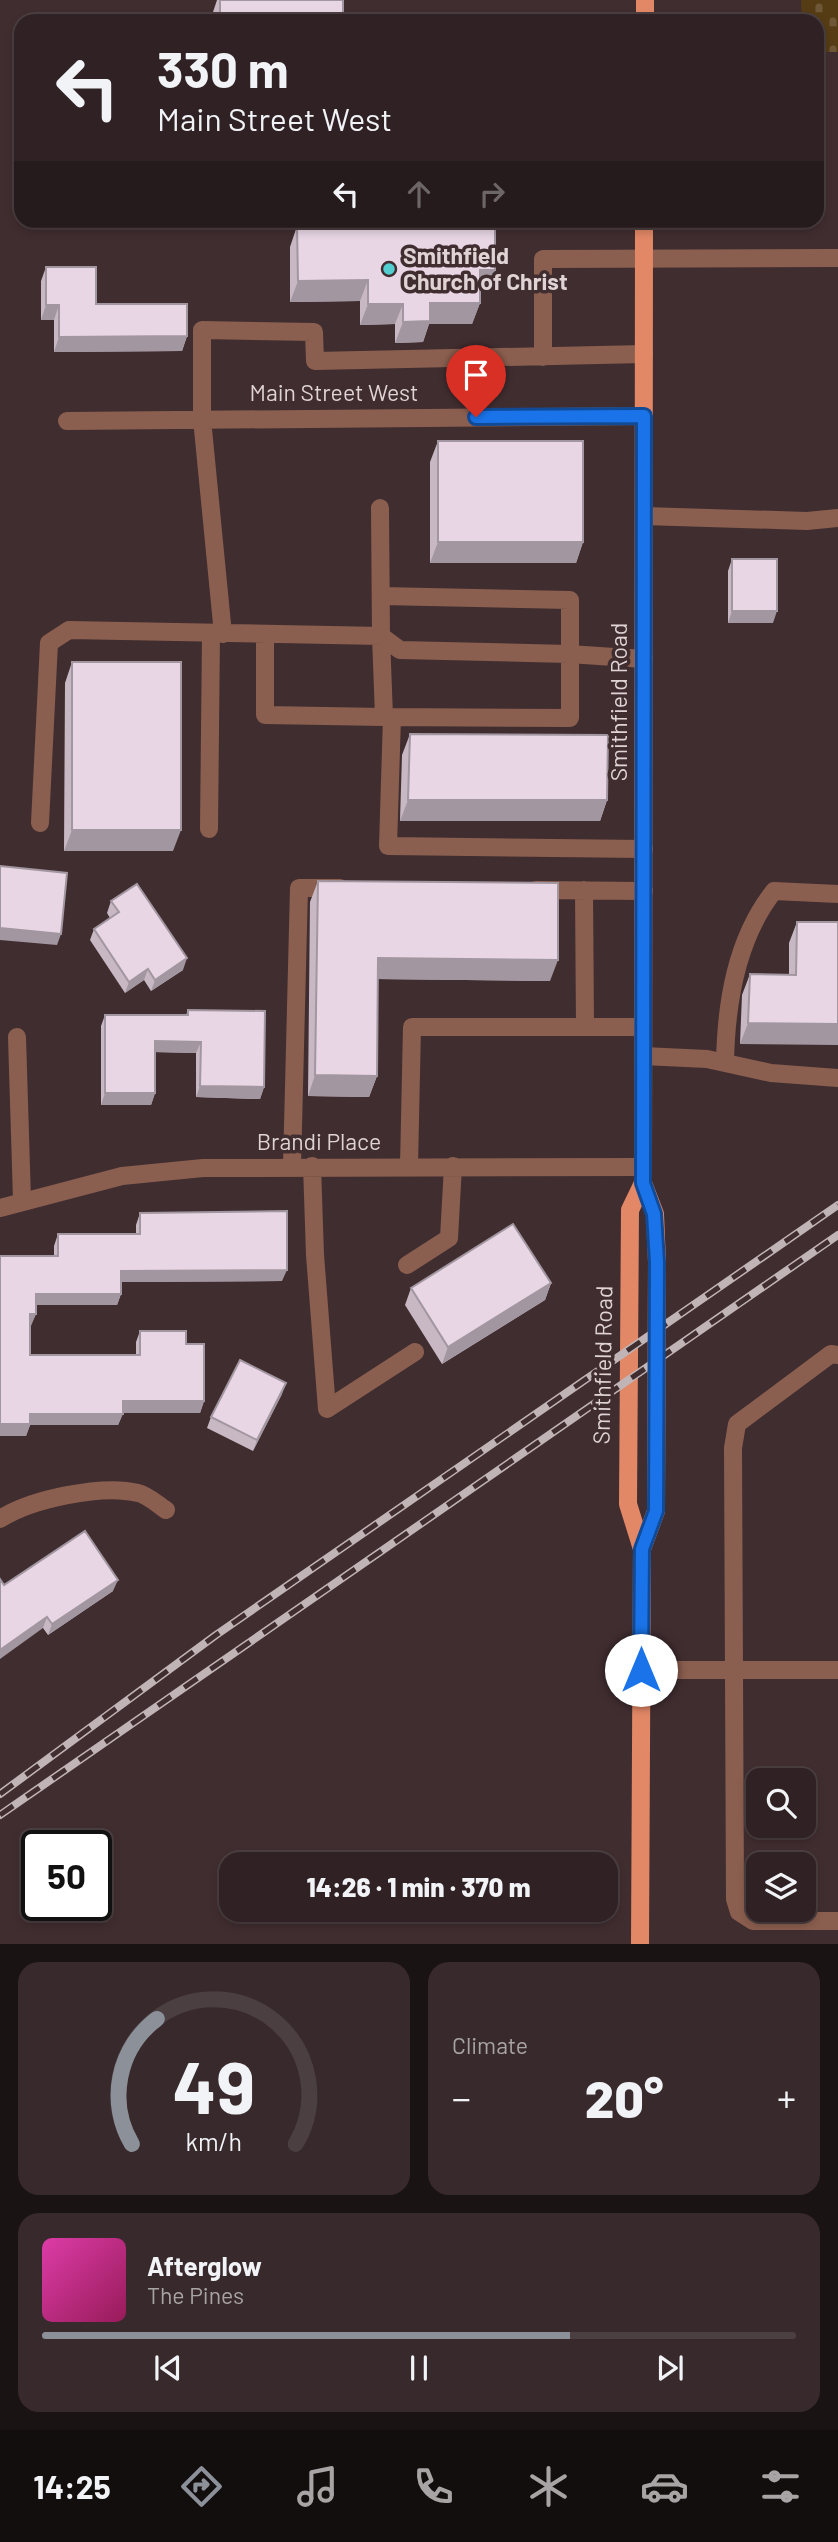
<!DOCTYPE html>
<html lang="en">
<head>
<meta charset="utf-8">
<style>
  body { margin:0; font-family:Barlow,sans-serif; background:#382a2c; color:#f1f3f6; height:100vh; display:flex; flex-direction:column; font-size:26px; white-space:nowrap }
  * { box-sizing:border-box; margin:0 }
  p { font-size:23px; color:#a8a4a6 }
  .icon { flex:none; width:38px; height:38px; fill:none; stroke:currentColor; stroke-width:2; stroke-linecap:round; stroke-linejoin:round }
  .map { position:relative; height:1944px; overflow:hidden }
  .details { display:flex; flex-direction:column; gap:18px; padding:18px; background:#1a1314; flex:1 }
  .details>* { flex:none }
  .guide { position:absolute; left:14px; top:14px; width:810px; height:214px; border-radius:21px; box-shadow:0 4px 10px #0003,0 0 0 2px #4b3f41; background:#302224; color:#f1f3f6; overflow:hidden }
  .buttons { position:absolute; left:746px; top:1768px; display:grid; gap:14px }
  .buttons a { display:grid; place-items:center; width:70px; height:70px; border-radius:14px; background:#302224; box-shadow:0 4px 10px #0003,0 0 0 2px #4b3f41; font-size:35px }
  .speed { position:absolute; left:21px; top:1830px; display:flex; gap:14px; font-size:35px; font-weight:700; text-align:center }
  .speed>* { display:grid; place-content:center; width:91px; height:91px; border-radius:50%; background:#302224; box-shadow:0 4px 10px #0003,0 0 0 2px #4b3f41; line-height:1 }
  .speed .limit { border:4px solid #111; border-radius:10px; background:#fff; color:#111 }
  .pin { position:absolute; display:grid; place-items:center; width:60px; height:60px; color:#fff; margin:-72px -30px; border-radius:50% 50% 50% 0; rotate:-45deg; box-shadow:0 0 7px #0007 }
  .pin .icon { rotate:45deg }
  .me { position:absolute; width:77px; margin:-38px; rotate:0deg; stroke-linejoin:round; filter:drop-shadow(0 0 5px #0008) }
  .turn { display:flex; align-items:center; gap:24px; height:147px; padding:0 28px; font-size:32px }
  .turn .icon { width:91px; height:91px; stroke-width:2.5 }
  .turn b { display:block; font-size:49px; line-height:60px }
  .lanes { display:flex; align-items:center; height:66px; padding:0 28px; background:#0003; justify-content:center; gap:35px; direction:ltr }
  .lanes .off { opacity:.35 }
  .big { font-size:52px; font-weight:800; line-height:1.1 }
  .details .tile { flex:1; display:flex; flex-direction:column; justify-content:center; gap:10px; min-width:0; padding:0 24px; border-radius:21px; background:#382a2c }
  .details .dial { align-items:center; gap:0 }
  .dial svg { height:182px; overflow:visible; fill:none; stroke:#4b3f41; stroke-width:7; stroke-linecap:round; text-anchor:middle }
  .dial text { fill:#f1f3f6; stroke:none }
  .song { display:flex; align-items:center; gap:21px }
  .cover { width:84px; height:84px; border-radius:10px; background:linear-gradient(135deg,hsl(320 70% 55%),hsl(330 70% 35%)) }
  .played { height:7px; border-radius:4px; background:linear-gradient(90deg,#8c9099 70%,#4b3f41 70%) }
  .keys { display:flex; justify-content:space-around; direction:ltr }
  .heat { display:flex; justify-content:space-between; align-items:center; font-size:38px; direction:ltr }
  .details .tiles { flex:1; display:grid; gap:18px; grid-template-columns:1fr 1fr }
  .tile:last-child { grid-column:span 2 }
  .trip { position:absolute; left:219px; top:1852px; width:399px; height:70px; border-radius:21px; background:#302224; box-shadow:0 4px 10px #0003,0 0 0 2px #4b3f41; font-weight:800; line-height:70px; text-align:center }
  .tab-bar { display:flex; height:112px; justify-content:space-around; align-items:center; background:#130e0e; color:#a8a4a6 }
  .tab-bar .icon { width:49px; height:49px }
  .tab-bar .on { color:#8c9099 }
  .tab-bar b { font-size:32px; color:#f1f3f6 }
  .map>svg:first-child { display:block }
  .cemetery { fill:url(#cemetery-stones) }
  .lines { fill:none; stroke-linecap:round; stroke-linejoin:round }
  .minor { stroke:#8b5f4f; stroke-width:18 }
  .major { stroke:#e28866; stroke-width:18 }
  .rail-casing { stroke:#c1b4b6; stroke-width:8 }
  .rail { stroke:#402d30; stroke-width:5; stroke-dasharray:16; stroke-linecap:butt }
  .wall { fill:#c8b8c4 }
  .shaded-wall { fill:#a296a0 }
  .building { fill:#e8d6e4; stroke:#a296a0; stroke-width:2 }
  .route-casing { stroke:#114b97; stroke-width:18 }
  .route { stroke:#1a73e8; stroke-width:12 }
  .poi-dot { fill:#52cdd0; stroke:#402d30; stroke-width:2.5 }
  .labels { text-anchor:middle; stroke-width:7; stroke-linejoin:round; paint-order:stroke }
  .poi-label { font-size:23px; font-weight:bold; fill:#dfd3d5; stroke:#402d30; text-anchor:start }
  .street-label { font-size:23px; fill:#dfd3d5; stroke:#402d30 }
</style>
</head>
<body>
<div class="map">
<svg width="838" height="1944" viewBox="0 0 838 1944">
  <defs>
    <pattern id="cemetery-stones" width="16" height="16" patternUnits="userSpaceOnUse" patternTransform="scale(1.75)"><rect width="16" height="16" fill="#553c15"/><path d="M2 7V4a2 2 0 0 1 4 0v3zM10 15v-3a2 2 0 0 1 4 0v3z" fill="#6d5736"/></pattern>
  </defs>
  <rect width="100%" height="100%" fill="#402d30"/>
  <!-- cemetery -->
  <path class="cemetery" d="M801 0H838V52H817V21H802Z"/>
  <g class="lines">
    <!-- minor -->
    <path class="minor" d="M543 357V259L838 258
      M67 421 644 416
      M380 508 381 636 400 650 569 654 644 659
      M644 516 807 521 838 518
      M382 596 570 600V718L384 717
      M223 634 202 419V330L314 332 315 361 644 354
      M392 717 388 846 644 849
      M40 823 49 643 69 630 381 636 384 717 265 715V635
      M209 829 211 634
      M536 890 644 891
      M584 890 585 1027
      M17 1037 22 1200
      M643 1056 707 1059 771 1073 838 1078
      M725 1063C726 1003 736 939 774 891L838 894
      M292 1166 299 888H340
      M312 1166 315 1255 327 1409 415 1352
      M409 1166 412 1027H643
      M0 1208 122 1176 203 1168 643 1167
      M407 1265 449 1238 453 1166
      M838 1355 831 1354 737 1424 733 1448 735 1899 739 1912 753 1921H838
      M0 1519C31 1499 102 1484 138 1493 148 1495 158 1505 166 1510
      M641 1670H838"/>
    <!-- major -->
    <path class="major" d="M645 21V0
      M642 1549 656 1511 657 1262 655 1214 643 1183 644 220
      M640 1944 642 1549 628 1504 630 1210 643 1183"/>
    <defs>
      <path id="rail" d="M0 1794 216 1635 838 1205
        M0 1815 838 1235"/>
    </defs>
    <!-- rail casing -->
    <use href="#rail" class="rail-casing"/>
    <!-- rail -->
    <use href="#rail" class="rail"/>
  </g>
  <!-- wall -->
  <path class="wall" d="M217 0H343V21H213V12Z
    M361 220H495V270L488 291H480V303L472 324H429L423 342 395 343V324L360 325V301L290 302V247L297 226H360Z
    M46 267 96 304 187 336 182 351 54 352V320H41V281Z
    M438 441 583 542 576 563H430V462Z
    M732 559 773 623H728V571Z
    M72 662 173 851H64L65 683Z
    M410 734 607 800 600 821H400L402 755Z
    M318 881 550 981 378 979 377 1076 369 1097 308 1096 310 902Z
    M111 901 183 970 151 991 144 980 125 993 90 940 94 929 110 918 107 913Z
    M797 922H838L740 1044 742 995 750 974 789 975V943Z
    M188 1010 264 1087 260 1099 196 1097V1053L155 1052V1093L151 1105H101V1026L105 1015H186Z
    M140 1213 282 1281 121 1282V1294L117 1305H36V1314L30 1326V1355H136V1342L140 1331 186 1344 204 1401 200 1413H123L118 1425H30L26 1436H0V1256H54V1246L58 1234H136V1225Z
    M551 1283 545 1300 442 1364 405 1305 411 1288Z
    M282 1394 253 1451 207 1428 211 1417Z
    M4 1585 113 1591 48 1635 43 1628Z"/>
  <!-- shaded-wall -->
  <path class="shaded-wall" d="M480 270H495L488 291H472Z
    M368 280 360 301 290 302 298 281Z
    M430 303H480L472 324H429L423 342 395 343 403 322Z
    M368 304H403L395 324 360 325Z
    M46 305H59L54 320H41Z
    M187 336 182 351 54 352 59 337Z
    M438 542H583L576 563H430Z
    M732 611H777L773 623H728Z
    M408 800H607L600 821H400Z
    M72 830H181L173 851H64Z
    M0 928 61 934 57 945 0 940Z
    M187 958 183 970 151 991 155 980Z
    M378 958 558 960 550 981 371 979Z
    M148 969 144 980 125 993 129 982Z
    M748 1023 838 1024V1045L740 1044Z
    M155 1041 201 1042 196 1053 151 1052Z
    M315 1075 377 1076 369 1097 308 1096Z
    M200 1086 264 1087 260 1099 196 1097Z
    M105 1093H155L151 1105H101Z
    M287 1270 282 1281 117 1282 121 1271Z
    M551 1283 545 1300 442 1364 448 1347Z
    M36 1294H121L117 1305H31Z
    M30 1314H36L31 1326H26Z
    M286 1383 282 1394 253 1451 257 1440Z
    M123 1401H204L200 1413H118Z
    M30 1414H123L118 1425H30L26 1436H0V1424Z
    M118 1580 113 1591 48 1635 52 1624Z
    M47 1617 43 1628 0 1659V1650Z"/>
  <!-- building -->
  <path class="building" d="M220 0H343V21H220Z
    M368 220H495V270H480V303H430V321L403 322V304H368V280L298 281 297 226H368Z
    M46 267H96V304H187V336L59 337V305H46Z
    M438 441H583V542H438Z
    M732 559H777V611H732Z
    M72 662H181V830H72Z
    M410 734 608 735 607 800H408Z
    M0 866 67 873 61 934 0 928Z
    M318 881 558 883V960L378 958 377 1076 315 1075Z
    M137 884 187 958 155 980 148 969 129 982 94 929 119 912 111 901Z
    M797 922H838V1024L748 1023 750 974 796 975Z
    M188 1010 265 1011 264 1087 200 1086 201 1042 155 1041V1093H105V1015H188Z
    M287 1211V1270L121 1271V1294H36V1314H30V1355H140V1331H186V1344H204V1401H123V1414H30V1424H0V1256H58V1234H140V1213Z
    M513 1224 551 1283 448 1347 411 1288Z
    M240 1360 286 1383 257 1440 211 1417Z
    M85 1531 118 1580 52 1624 47 1617 0 1650V1579L4 1585Z"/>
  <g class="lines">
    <defs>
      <path id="route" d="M476 417 644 416 643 1183 654 1214 657 1262 656 1511 642 1549 641 1670"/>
    </defs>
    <!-- route casing -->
    <use href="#route" class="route-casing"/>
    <!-- route -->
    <use href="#route" class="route"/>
  </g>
  <!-- markers -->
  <circle class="poi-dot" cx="389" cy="269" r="7"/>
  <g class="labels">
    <!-- poi labels -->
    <g class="poi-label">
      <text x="403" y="264">Smithfield<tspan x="403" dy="26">Church of Christ</tspan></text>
    </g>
    <!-- street labels -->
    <g class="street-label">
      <text x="334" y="401">Main Street West</text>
      <text transform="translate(619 702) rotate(-90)" y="8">Smithfield Road</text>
      <text x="319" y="1150">Brandi Place</text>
      <text transform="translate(603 1365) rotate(-89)" y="8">Smithfield Road</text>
    </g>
  </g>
</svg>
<div class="buttons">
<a><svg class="icon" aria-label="search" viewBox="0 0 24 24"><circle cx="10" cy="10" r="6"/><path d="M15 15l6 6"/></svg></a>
<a><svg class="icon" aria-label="layers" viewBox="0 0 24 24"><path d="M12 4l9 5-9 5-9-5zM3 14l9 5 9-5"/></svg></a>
</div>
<div class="speed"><div class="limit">50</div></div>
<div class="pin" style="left:476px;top:417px;background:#d93025"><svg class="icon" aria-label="arrive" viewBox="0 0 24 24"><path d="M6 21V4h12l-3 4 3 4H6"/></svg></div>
<svg class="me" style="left:641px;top:1670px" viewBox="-20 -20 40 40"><circle r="19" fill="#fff"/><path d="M0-13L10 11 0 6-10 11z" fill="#1a73e8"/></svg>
<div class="trip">14:26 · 1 min · 370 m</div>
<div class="guide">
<div class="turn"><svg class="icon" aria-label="left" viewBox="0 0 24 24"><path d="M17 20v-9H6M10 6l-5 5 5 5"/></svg><div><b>330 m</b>Main Street West</div></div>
<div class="lanes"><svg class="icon" aria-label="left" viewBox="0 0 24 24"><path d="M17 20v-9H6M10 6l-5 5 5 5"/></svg><svg class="icon off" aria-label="ahead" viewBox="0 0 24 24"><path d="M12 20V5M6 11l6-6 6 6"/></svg><svg class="icon off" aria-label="right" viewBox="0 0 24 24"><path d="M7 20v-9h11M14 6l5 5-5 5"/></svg></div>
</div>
</div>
<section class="details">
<div class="tiles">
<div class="tile dial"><svg viewBox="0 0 100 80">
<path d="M14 69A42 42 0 1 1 86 69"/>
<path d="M14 69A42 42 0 0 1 25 14" stroke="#8c9099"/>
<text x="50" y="56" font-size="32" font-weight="700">49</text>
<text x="50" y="72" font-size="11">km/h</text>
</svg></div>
<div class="tile"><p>Climate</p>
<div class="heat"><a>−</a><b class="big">20°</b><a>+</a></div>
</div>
<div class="tile">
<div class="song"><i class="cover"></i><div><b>Afterglow</b><p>The Pines</p></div></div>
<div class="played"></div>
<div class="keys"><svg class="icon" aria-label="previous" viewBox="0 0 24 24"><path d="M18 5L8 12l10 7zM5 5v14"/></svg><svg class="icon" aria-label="pause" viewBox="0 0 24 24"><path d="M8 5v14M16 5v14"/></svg><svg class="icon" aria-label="next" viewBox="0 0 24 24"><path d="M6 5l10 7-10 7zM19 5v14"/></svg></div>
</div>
</div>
</section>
<nav class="tab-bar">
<b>14:25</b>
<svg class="icon on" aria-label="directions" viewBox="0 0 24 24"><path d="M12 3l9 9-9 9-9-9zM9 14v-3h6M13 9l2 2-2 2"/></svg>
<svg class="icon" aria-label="music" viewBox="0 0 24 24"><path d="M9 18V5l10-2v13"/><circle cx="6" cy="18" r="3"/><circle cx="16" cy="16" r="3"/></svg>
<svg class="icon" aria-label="phone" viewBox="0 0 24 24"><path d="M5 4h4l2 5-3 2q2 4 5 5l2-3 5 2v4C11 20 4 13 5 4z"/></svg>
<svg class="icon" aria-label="climate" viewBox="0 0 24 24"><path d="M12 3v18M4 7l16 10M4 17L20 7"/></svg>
<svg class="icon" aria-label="car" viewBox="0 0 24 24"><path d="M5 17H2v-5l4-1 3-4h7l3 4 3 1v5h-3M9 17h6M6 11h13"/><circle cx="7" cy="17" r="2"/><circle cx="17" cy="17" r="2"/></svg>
<svg class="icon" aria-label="filters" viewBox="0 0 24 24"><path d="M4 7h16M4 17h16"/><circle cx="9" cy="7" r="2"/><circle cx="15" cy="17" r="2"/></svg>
</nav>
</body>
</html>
